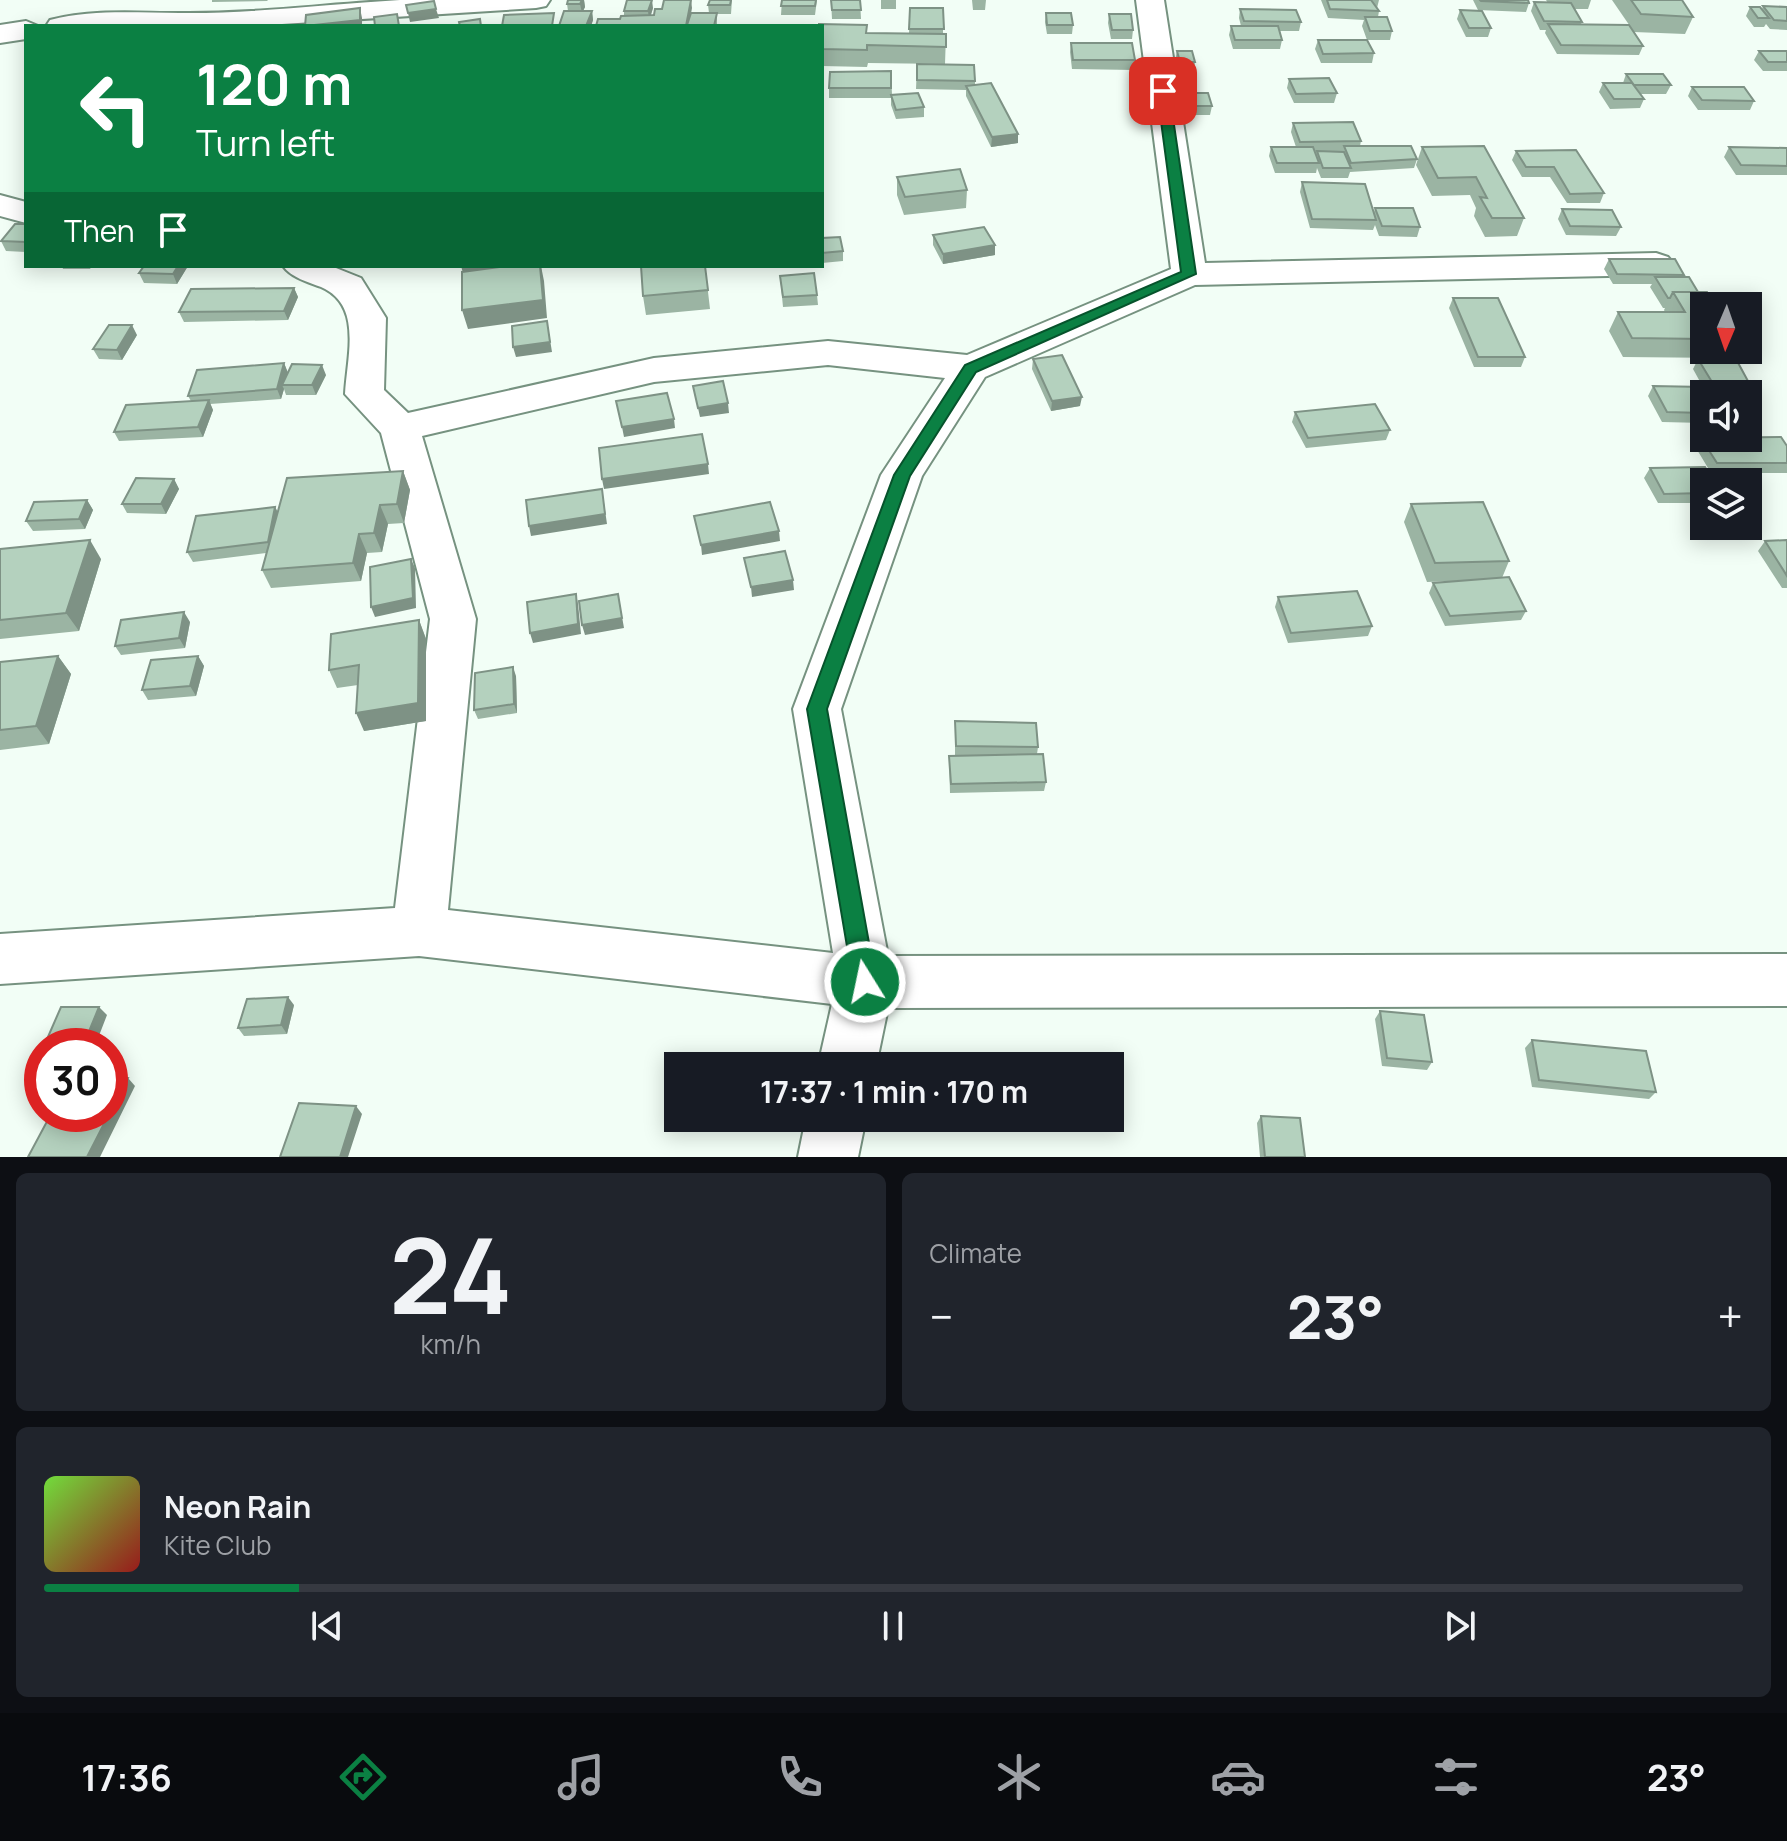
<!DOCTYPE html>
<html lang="en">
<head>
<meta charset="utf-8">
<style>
  body { margin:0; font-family:Manrope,sans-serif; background:#20242c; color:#f1f3f6; height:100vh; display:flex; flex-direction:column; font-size:30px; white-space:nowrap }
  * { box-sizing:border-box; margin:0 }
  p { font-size:26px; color:#9ea1a6 }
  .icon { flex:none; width:44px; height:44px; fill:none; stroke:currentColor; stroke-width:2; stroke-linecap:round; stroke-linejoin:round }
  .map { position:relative; height:1157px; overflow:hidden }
  .drawer { display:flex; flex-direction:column; gap:16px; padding:16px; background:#0d0f14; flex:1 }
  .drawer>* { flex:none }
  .guide { position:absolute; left:24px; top:24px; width:800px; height:244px; border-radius:0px; box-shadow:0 4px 20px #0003; background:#0b8043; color:#fff; overflow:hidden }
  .needle { width:52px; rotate:182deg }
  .controls { position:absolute; left:1690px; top:292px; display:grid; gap:16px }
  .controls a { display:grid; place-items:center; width:72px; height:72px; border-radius:0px; background:#171b24; box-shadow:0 4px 20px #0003; font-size:40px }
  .speed { position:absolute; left:24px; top:1028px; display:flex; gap:16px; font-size:40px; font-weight:700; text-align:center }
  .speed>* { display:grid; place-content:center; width:104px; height:104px; border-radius:50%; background:#171b24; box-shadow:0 4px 20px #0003; line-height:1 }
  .speed .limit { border:12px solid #d22; background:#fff; color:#111 }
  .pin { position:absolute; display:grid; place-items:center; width:68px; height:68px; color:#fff; margin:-34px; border-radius:16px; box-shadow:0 4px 12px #0006 }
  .me { position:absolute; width:88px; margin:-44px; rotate:350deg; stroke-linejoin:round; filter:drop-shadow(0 0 6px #0008) }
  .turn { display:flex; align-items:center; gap:28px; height:168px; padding:0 40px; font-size:36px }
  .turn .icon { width:104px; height:104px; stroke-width:2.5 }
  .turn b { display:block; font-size:56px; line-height:68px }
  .then { display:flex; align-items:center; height:76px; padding:0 40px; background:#0003; gap:16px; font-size:30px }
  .big { font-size:60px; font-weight:700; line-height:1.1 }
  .drawer .tile { flex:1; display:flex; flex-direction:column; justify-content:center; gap:12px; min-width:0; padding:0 28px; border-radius:12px; background:#20242c }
  .drawer .dial { align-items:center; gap:0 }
  .dial b { font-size:104px; line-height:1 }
  .song { display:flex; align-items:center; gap:24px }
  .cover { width:96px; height:96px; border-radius:12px; background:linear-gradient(135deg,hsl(100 70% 55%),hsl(0 70% 35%)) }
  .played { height:8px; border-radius:4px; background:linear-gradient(90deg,#0b8043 15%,#363941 15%) }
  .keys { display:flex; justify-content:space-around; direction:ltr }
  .heat { display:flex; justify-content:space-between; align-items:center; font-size:44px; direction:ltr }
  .drawer .tiles { flex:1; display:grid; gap:16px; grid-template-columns:1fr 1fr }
  .tile:last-child { grid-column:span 2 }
  .trip { position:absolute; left:664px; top:1052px; width:460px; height:80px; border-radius:0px; background:#171b24; box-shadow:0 4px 20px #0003; font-weight:700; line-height:80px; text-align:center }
  .dock { display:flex; height:128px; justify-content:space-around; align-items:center; background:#090b0e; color:#9ea1a6 }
  .dock .icon { width:56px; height:56px }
  .dock .active { color:#0b8043 }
  .dock b { font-size:36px; color:#f1f3f6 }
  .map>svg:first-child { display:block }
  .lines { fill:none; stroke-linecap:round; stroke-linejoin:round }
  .street-casing { stroke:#769280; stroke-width:4 }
  .street { fill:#fff; fill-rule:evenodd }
  .wall { fill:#9bb4a3 }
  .shaded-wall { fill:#7e9285 }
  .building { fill:#b4d1be; stroke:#7e9285; stroke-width:2 }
  .route { fill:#0b8043; stroke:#07532c; stroke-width:2 }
</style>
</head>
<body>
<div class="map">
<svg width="1787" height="1157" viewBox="0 0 1787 1157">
  <rect width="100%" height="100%" fill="#f2fef6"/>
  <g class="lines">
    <defs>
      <path id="street" d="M400 0H550L546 6 536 8 252 26H46L50 20C93 9 135 13 179 13 252 14 327 4 400 0Z
        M1136 0H1164L1205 263 1656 253 1668 257 1674 264 1668 271 1656 275 1195 285 985 377 922 476 841 709 888 956 1787 954V1006L888 1008 876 1066H818L832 1004 419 956 0 984V934L395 908 430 619 381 433 345 394C347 356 363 305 321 287 308 282 292 278 283 266H331L361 278 386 318 384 390 408 413 654 358 828 341 967 355 1171 269ZM828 365 945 378 881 475 793 709 833 953 448 910 476 619 422 436 654 382Z
        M26 21 38 26H26V39L0 43V25Z
        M0 195 26 202V223L0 216Z
        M806 1118H866L858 1157H798Z"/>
    </defs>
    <!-- street casing -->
    <use href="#street" class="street-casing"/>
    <!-- street -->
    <use href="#street" class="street"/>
  </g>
  <!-- wall -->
  <path class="wall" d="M212 0H268L267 1 212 2Z
    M568 0H584L585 7 583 11H592L593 20 591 26H559L568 11 567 4Z
    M691 0V13H709L708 5 710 0H732L731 14H717V26H596L620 19 624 16V11L653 8 651 15H654L662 9Z
    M782 0H817L815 15H781Z
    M831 0H860L861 19H832Z
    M881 0H896V9H881Z
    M972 0H986L985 10H973Z
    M1321 0H1379L1377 8 1379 11 1378 17 1392 31 1390 40H1367L1362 26 1364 20 1328 18Z
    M1473 0H1528L1529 3 1526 12 1478 10Z
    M1546 0H1591L1588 9H1574L1582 22 1581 24 1643 46 1639 55 1557 54 1545 33 1546 30H1540L1531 11 1534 2 1548 3Z
    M1612 0H1682L1693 17 1685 34 1634 32Z
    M1763 6 1787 7V30L1770 29 1766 24 1764 27H1754L1746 16 1750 7 1762 9Z
    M910 8H943V34H946L945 64 868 63 867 67 822 66V26L867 33H909Z
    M1240 9 1301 22 1299 31H1280L1282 40 1280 49H1233L1229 35 1231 26H1241L1239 18Z
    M1460 10 1491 28 1488 37H1466L1457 19Z
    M1046 13 1073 25 1072 34H1047L1045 22Z
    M1109 14 1133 30 1132 39H1111L1108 23Z
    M1318 40 1374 53 1372 63H1321L1315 49Z
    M1071 43 1135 60 1134 70 1072 69 1070 52Z
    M1177 51 1195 62 1194 71 1179 72 1175 61Z
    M1759 51H1787V71H1763L1754 60Z
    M917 64 975 81V85L1018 134V143L991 147 966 96V90L916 89Z
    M891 71 892 95 924 107V117L896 119 891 105V98H829V88Z
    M1626 74 1671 85 1666 94H1640L1644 99 1640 108 1610 109 1599 92 1603 83H1623Z
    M1289 79 1337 93 1334 103H1294L1287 88Z
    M1692 87 1754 101 1750 110H1698L1688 96Z
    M1191 93 1212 106 1210 115H1192L1189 102Z
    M1293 123 1361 141 1360 146 1417 159 1414 168 1350 172 1348 178H1321L1317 168 1316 173H1275L1269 156 1271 147H1296L1291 132Z
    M1484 146 1524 218 1517 236 1485 237 1474 216 1476 208 1470 195 1432 196 1416 165 1422 147Z
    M1729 147 1787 148V175H1736L1724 157Z
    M1576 150 1604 193 1600 203H1567L1550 177H1522L1512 160 1516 151Z
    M897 177 967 190 966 208 904 215 897 195Z
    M1302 182 1374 212 1375 208 1420 227 1417 237 1379 236 1375 225 1373 230 1310 228 1300 192Z
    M1562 209 1621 227 1616 236 1566 235 1558 219Z
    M26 224V252L6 251 1 241Z
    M933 235 995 245V255L943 264 933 245Z
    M822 238 843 251V261L822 263Z
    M1609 259 1684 275 1683 277 1704 306V350H1729L1725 358 1623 357 1609 331 1618 312H1665L1664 310 1665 308H1663L1650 287 1652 284H1613L1604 269Z
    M62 266H92L90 269H63Z
    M188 266 177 284 144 283 139 273Z
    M705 266 710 309 646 315 643 296Z
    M780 276 817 295 818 305 783 307Z
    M294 288 298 297 288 320 184 322 179 312Z
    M1453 298 1525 357 1521 367H1474L1449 308Z
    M137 335 122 360 99 359 93 349Z
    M1033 359 1080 406 1051 411 1032 369Z
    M1698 359 1749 383 1744 392H1708L1704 394V423L1662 422 1648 396 1653 386 1703 387 1693 369Z
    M284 363 288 373 326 375 316 395H286L284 389 281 399 210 404 213 410 203 437 119 441 114 432 191 401 188 396Z
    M1295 412 1390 430 1386 440 1306 448 1292 422Z
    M1701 438 1787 446V473H1711L1696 448Z
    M1650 468 1704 482V503H1658L1644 478Z
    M403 471 410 490 404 523 388 524 382 552 367 553 361 581 271 588 262 570 266 553 193 562 187 552 275 507 278 512Z
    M174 479 179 489 166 514 127 513 122 504Z
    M87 500 93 510 85 529 33 531 26 521Z
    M1411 504 1509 561 1502 578 1526 611 1521 620 1445 626 1429 593 1433 583 1452 581 1427 582 1404 522Z
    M1787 540V588H1782L1758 551 1765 541Z
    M0 549 101 559 79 631 0 639Z
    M1278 597 1372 626 1368 636 1288 643 1275 607Z
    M419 620 426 639V721L364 731 358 685 337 688 329 670Z
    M190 622 185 648 121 655 115 646Z
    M58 656 71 674 49 744 0 750V662Z
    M198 656 204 666 196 696 148 700 142 690Z
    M516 676 517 713 478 719 474 710Z
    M955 721 1038 747 1037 754 1046 782 1044 791 950 793 949 756H955Z
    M294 1005 287 1034 244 1036 238 1028Z
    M1380 1011 1432 1062 1427 1070 1382 1066 1375 1019Z
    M1532 1040 1656 1092 1649 1099 1532 1087 1525 1048Z
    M1261 1116 1305 1157H1260L1257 1123Z"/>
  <!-- shaded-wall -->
  <path class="shaded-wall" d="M582 0H584L585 7 582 13 580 4Z
    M652 0 653 8 649 20 648 11Z
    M691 0 692 8 689 25 686 26Z
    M360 8 362 18V26H311Z
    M436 9 439 18 410 22 408 13Z
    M592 11 593 20 591 26H586Z
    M1018 134V143L991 147 992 137Z
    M995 245V255L943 264V254Z
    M178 266H188L177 284 173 274Z
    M461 266H512L463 273Z
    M541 266 544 281 547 318 468 329 462 310Z
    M294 288 298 297 288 320 284 311Z
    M547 321 552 352 516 357 513 347Z
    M132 325 137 335 122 360 117 350Z
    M284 363 288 373 282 385 284 389 281 399 277 389Z
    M322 365 326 375 316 395 312 385Z
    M1082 397 1080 406 1051 411 1052 401Z
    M209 400 213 410 203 437 198 427Z
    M728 403 729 413 700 417 698 408Z
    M674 419 675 428 624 437 622 427Z
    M708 464 709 474 604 489 602 479Z
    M403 471 410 490 404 523 397 504Z
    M174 479 179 489 166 514 161 504Z
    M602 489 607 524 531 536 529 526Z
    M87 500 93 510 85 529 79 519Z
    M380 505 388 524 382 552 374 533Z
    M275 507 280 517 268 542Z
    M779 531 780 541 702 555 701 545Z
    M359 534 367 553 361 581 353 563Z
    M90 540 101 559 79 631 66 613Z
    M411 559 415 568 416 608 375 617 371 607Z
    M793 580 794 590 752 597 751 587Z
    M576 594 578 604 581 634 533 643 530 633Z
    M618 594 624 628 585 635 582 625Z
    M184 612 190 622 185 648 179 638Z
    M419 620 426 639V721L364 731 356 713Z
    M58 656 71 674 49 744 36 726Z
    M198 656 204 666 196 696 190 686Z
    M513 667 516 676 517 713 514 704Z
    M288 997 294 1005 287 1034 281 1025Z
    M99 1007 107 1015 95 1046H83Z
    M128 1078 135 1086 100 1157H87Z
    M356 1106 362 1114 348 1157H340Z"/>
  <!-- building -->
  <path class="building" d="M568 0H582L580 4H567Z
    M627 0H652L648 11H624Z
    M664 0H691L686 26H596L598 19H620L621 16 654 15 655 9H662Z
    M710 0H731L730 5H708Z
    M782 0H816L815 6H781Z
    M831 0H860L861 10H832Z
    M1327 0H1371L1379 11 1330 9Z
    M1480 0H1528L1529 3 1481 1Z
    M1631 0H1682L1693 17 1641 14Z
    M434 1 436 9 408 13 406 5Z
    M1534 2 1571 3 1582 22 1544 21Z
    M1763 6 1787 7V21L1774 20Z
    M1750 7H1760L1769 18H1758Z
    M360 8V20L305 26 306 15Z
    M910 8H943L944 29H909Z
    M1240 9 1296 10 1301 22 1244 21Z
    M1460 10 1482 11 1491 28H1469Z
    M564 11H592L586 26H559Z
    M554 13 552 26H502L504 15Z
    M691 13H717L714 26 687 25Z
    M1046 13H1071L1073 25H1047Z
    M397 14 399 26H375L374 17Z
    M1109 14H1131L1133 30H1112Z
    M1365 17H1387L1392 31H1370Z
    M480 19 481 26H460L459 22Z
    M819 24 867 25 866 33 946 34V47L867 45V50L822 49V26H819Z
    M1548 24 1629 25 1643 46 1561 45Z
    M1231 26H1278L1282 40H1235Z
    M1318 40H1367L1374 53 1323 54Z
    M1071 43H1132L1135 60H1073Z
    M1177 51H1192L1195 62H1180Z
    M1759 51H1787V62H1768Z
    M917 64 974 65 975 81 917 80Z
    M891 71V88H829L830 72Z
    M1626 74H1663L1671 85H1634Z
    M1329 78 1337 93 1296 94 1289 79Z
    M991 83 1018 134 992 137 966 86Z
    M1603 83H1632L1644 99H1614Z
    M1692 87H1744L1754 101 1702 100Z
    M918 93 924 107 896 110 891 95Z
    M1191 93H1208L1212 106H1193Z
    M1353 122 1361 141 1300 142 1293 123Z
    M1344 146H1411L1417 159 1351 163Z
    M1484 146 1524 218H1492L1480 197 1487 198 1476 177 1438 178 1422 147Z
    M1271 147H1313L1319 163H1277Z
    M1729 147 1787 148V166L1741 165Z
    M1576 150 1604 193 1570 194 1554 167H1526L1516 151Z
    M1317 151 1344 152 1351 168H1323Z
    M960 169 967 190 905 197 897 177Z
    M1302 182 1365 184 1376 220 1312 219Z
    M1375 208H1413L1420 227 1382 226Z
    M1562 209 1612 210 1621 227 1570 226Z
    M15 224H26V242L1 241Z
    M984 227 995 245 943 254 933 235Z
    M840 237 843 251 822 253V238Z
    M1609 259H1675L1684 275 1617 274Z
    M144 266H178L173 274 139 273Z
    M507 266H540L543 300 462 310V272Z
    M641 266H705L708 290 643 296Z
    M814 273 817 295 783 297 780 276Z
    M1655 277H1689L1698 292H1673L1670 298H1668Z
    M294 288 284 311 179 312 191 289Z
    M1673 292H1707L1716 306H1704V339L1632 338 1618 312H1685Z
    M1453 298H1498L1525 357H1478Z
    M547 321 550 342 513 347 512 326Z
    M109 325H132L117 350 93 349Z
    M1062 355 1082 397 1052 401 1033 359Z
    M1698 359H1736L1749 383 1712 382Z
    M284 363 277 389 188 396 197 370Z
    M292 364 322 365 312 385H282Z
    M723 381 728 403 698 408 693 386Z
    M1653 386 1704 387 1709 394H1704V413L1667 412Z
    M667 393 674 419 622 427 616 401Z
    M209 400 198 427 114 432 126 405Z
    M1375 404 1390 430 1308 438 1295 412Z
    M702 434 708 464 602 479 599 448Z
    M1781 437 1787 446V463H1717L1701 438Z
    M1705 467 1714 482H1704V493L1664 494 1650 468Z
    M403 471 397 504 380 505 374 533 359 534 353 563 262 570 287 478Z
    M136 478 174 479 161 504H122Z
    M602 489 605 514 529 526 526 500Z
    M87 500 79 519 26 521 34 502Z
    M770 502 779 531 701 545 694 516Z
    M1483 502 1509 561 1435 563 1411 504Z
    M275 507 268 542 187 552 196 516Z
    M90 540 66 613 0 620V549Z
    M1787 540V576L1765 541Z
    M785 551 793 580 751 587 744 558Z
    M411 559 413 598 371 607 370 567Z
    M1509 577 1526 611 1450 616 1433 583Z
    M1357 591 1372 626 1291 633 1278 597Z
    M576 594 578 624 530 633 527 602Z
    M618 594 622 618 582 625 579 601Z
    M184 612 179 638 115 646 121 620Z
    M419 620 418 703 356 713 359 665 329 670 331 634Z
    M58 656 36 726 0 730V662Z
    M198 656 190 686 142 690 151 660Z
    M513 667 514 704 474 710 475 673Z
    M955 721 1036 723 1038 747 956 746Z
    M1043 754 1046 782 951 784 949 756Z
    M288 997 281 1025 238 1028 247 999Z
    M61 1007H99L83 1046H44Z
    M1380 1011 1424 1015 1432 1062 1387 1058Z
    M1532 1040 1646 1051 1656 1092 1539 1080Z
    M110 1075 128 1078 110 1112Z
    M299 1103 356 1106 340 1157H280Z
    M51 1114H109L87 1157H28Z
    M1261 1116 1300 1118 1305 1157H1265Z"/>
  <!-- route -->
  <path class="route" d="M1163 87 1169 91 1196 274 976 372 910 476 827 709 876 982 873 989 865 993 857 989 853 982 807 709 894 475 965 365 1181 272 1157 91Z"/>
</svg>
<div class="controls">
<a><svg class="needle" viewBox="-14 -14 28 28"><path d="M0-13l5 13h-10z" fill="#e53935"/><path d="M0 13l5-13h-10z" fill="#9ea1a6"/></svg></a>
<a><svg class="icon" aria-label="sound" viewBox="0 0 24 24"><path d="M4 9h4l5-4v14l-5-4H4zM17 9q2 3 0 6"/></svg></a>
<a><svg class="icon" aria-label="layers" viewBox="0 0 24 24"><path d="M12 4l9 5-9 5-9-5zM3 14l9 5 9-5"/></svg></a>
</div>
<div class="speed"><div class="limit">30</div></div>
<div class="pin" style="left:1163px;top:91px;background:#d93025"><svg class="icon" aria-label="arrive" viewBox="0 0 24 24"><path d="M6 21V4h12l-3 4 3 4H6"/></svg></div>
<svg class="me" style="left:865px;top:982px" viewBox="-20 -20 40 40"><circle r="17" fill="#0b8043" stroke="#fff" stroke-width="3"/><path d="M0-11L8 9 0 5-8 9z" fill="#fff"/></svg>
<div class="trip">17:37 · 1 min · 170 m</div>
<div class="guide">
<div class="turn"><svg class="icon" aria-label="left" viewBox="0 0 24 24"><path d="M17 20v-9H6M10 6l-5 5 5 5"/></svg><div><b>120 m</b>Turn left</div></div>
<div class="then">Then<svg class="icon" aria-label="arrive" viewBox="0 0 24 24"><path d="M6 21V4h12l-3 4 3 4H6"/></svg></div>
</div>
</div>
<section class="drawer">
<div class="tiles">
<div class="tile dial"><b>24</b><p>km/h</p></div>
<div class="tile"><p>Climate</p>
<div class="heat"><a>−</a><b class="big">23°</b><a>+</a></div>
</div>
<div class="tile">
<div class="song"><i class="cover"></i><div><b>Neon Rain</b><p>Kite Club</p></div></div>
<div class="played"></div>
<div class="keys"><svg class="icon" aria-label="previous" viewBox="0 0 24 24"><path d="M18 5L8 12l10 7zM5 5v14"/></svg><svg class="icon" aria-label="pause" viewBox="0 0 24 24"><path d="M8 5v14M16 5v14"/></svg><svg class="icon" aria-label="next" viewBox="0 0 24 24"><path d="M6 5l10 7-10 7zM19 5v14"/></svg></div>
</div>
</div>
</section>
<nav class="dock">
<b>17:36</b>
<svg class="icon active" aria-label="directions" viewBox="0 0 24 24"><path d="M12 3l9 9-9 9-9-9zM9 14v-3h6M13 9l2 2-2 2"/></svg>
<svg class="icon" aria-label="music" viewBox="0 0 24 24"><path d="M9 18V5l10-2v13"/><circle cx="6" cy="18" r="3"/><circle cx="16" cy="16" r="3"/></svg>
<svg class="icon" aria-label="phone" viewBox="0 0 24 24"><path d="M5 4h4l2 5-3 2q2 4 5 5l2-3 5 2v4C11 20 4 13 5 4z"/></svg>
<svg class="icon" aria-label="climate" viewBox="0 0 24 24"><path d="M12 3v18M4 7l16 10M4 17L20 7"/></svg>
<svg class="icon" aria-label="car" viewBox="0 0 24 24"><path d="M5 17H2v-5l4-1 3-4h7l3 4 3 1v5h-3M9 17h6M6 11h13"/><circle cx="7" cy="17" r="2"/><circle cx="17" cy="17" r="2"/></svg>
<svg class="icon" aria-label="filters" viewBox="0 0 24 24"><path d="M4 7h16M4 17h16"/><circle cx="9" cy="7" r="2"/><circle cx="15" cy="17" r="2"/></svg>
<b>23°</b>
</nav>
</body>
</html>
